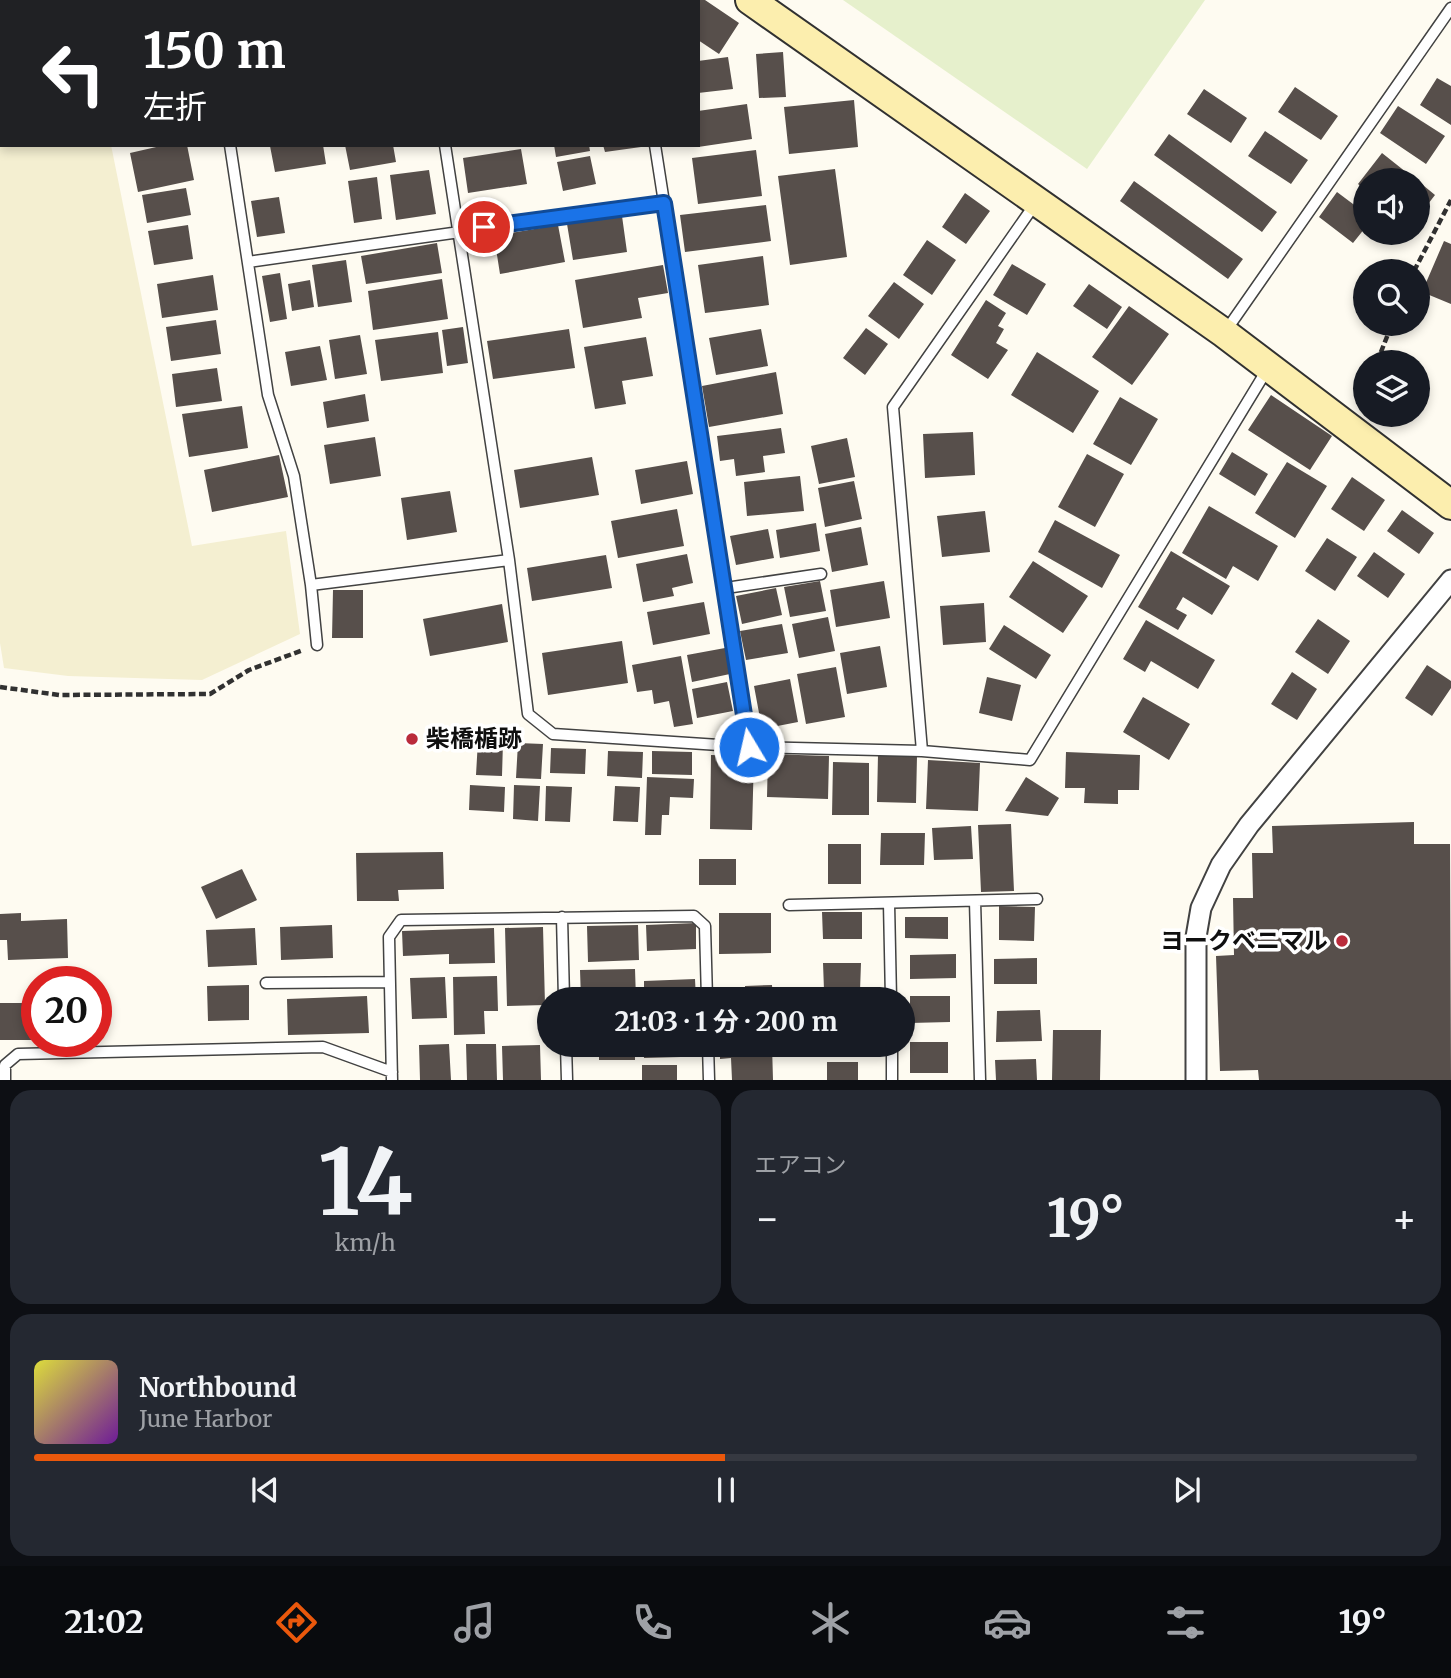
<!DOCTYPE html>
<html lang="ja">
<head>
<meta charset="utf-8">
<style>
  body { margin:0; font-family:Merriweather,"Noto Sans JP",serif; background:#242831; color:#f1f3f6; height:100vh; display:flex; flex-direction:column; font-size:26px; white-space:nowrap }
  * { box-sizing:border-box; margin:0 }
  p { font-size:23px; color:#9ea1a6 }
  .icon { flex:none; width:38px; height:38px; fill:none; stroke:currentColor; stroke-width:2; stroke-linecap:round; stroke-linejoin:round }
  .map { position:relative; height:1080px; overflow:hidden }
  .drawer { display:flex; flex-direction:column; gap:10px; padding:10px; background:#0d0f14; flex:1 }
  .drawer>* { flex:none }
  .hud { position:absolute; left:0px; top:0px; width:700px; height:147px; box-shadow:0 4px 10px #0003; background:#202124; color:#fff; overflow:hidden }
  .buttons { position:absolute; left:1353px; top:168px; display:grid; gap:14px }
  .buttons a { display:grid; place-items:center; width:77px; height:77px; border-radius:50%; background:#171b24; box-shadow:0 4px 10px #0003; font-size:35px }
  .speed { position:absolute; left:21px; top:966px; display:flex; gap:14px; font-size:35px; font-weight:700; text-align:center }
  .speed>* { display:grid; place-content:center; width:91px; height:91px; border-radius:50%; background:#171b24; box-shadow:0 4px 10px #0003; line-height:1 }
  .speed .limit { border:10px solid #d22; background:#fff; color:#111 }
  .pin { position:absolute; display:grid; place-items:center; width:60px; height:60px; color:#fff; margin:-30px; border:4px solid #fff; border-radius:50%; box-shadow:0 2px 7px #0007 }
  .me { position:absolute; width:77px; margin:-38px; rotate:351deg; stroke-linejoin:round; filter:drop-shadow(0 0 5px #0008) }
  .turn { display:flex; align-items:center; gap:24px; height:147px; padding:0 28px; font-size:32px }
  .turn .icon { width:91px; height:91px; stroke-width:2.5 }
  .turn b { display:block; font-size:49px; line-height:60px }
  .big { font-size:52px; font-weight:700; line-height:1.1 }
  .drawer .widget { flex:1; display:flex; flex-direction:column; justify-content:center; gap:10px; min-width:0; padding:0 24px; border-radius:21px; background:#242831 }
  .drawer .dial { align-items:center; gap:0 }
  .dial b { font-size:91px; line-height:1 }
  .song { display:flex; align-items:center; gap:21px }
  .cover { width:84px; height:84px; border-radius:10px; background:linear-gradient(135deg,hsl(60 70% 55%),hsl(280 70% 35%)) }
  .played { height:7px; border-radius:4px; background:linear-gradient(90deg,#ea580c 50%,#363941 50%) }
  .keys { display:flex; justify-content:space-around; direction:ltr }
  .heat { display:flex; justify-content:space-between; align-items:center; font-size:38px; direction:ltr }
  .drawer .tiles { flex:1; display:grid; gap:10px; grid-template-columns:1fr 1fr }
  .widget:last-child { grid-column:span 2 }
  .trip { position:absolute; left:537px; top:987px; width:378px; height:70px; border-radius:35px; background:#171b24; box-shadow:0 4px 10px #0003; font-weight:700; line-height:70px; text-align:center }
  .menu { display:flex; height:112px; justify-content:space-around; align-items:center; background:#090b0e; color:#9ea1a6 }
  .menu .icon { width:49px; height:49px }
  .menu .active { color:#ea580c }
  .menu b { font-size:32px; color:#f1f3f6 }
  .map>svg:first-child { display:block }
  .farmland { fill:#f4efd1 }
  .pitch { fill:#e6f0cc }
  .building { fill:#574f4b }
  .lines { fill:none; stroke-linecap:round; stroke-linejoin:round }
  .lane-casing { stroke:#424242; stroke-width:13 }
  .street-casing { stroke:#424242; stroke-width:23 }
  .secondary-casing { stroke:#313131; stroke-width:32 }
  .path { stroke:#313131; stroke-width:4.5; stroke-dasharray:7 3.5; stroke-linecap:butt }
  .lane { stroke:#fff; stroke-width:10 }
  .street { stroke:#fff; stroke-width:19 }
  .secondary { stroke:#fceeae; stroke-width:28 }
  .route-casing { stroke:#114b97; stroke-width:18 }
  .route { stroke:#1a73e8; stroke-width:12 }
  .poi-dot { fill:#ba2b3b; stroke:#fff; stroke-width:2.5 }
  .labels { text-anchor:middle; stroke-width:7; stroke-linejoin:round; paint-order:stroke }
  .poi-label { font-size:24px; font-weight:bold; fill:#0f0f0f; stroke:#fff; text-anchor:start }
</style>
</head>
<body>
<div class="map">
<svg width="1451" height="1080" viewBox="0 0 1451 1080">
  <rect width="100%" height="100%" fill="#fefbf1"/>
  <!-- farmland -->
  <path class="farmland" d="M0 0H92V2H2V145H111L192 546 286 531 300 634 202 680 68 676 4 668 0 643Z"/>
  <!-- pitch -->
  <path class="pitch" d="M843 0H1205L1087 169Z"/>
  <!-- building -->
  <path class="building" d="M698 0H705L739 23 719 54 698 40Z
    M783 52 786 97 759 98 756 54Z
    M728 57 733 89 698 93V61Z
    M1437 78 1451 86V125L1420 105Z
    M1295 87 1338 116 1321 140 1278 112Z
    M1204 89 1247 118 1231 143 1187 114Z
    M854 100 858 147 789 154 784 107Z
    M747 104 752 139 698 147V111Z
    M1398 106 1445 136 1426 164 1380 133Z
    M1265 131 1308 160 1291 184 1248 156Z
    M1169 134 1277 212 1262 232 1154 155Z
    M165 145H187L194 180 138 192 130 153Z
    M323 145 326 164 275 172 270 146Z
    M345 145H393L396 162 350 170Z
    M554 145H589L590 151 556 157Z
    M603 145H641V147L605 152Z
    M521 149 527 184 468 193 463 158Z
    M756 150 762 196 698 204 692 158Z
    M1382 153 1416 180H1365V190L1358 184Z
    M590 156 596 184 563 191 557 162Z
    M835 169 847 257 790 265 778 176Z
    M429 170 436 214 396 220 390 175Z
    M377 177 382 219 354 223 348 181Z
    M1134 181 1243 259 1228 279 1120 201Z
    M1418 181 1435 195 1418 217Z
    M186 188 191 215 147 223 142 195Z
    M1337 192 1365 213V228L1353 243 1319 217Z
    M965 193 990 211 966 244 942 227Z
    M279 197 285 233 257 237 251 201Z
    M766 205 771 241 685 252 680 215Z
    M622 216 627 252 573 260 567 224Z
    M188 225 193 259 154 265 148 231Z
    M558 225 565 262 500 274 494 236Z
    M927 240 956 260 932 295 903 275Z
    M1444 241 1451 244V304L1422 292Z
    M437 243 442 273 366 284 361 256Z
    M763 256 769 305 705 313 698 265Z
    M346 260 352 302 318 307 312 265Z
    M1012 264 1046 284 1027 315 993 295Z
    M663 265 668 293 638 298 642 318 583 328 575 280Z
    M280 273 287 319 270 322 262 276Z
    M213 275 218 310 162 318 157 284Z
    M442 279 448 319 373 330 368 291Z
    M310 280 314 307 292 311 288 284Z
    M894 282 924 304 899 339 868 316Z
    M1089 284 1122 307 1107 329 1073 306Z
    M986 300 1006 313 998 326 1004 329 996 343 1008 350 988 379 951 355Z
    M1129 306 1169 334 1132 385 1092 357Z
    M216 320 221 354 171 361 166 327Z
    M463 327 468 363 447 366 442 330Z
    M866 328 888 344 865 375 843 358Z
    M569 329 575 368 493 379 487 341Z
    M761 329 768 366 716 375 709 338Z
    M438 332 443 373 381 381 375 340Z
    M360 335 367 374 335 379 329 340Z
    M646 337 653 376 622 381 626 404 595 409 584 347Z
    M320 346 327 380 291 386 285 352Z
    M1037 352 1099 391 1073 433 1011 395Z
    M217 368 222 401 176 407 172 374Z
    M776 372 783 414 709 427 702 386Z
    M365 394 369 421 327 428 323 402Z
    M1271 395 1332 436 1310 470 1248 430Z
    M1120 397 1158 419 1131 465 1093 444Z
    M242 406 248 448 189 457 182 414Z
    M781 428 785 453 763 456 765 472 736 476 734 459 720 461 717 436Z
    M973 432 975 475 925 478 923 434Z
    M375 437 381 476 330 484 324 445Z
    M847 438 855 477 819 484 811 446Z
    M1232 452 1268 474 1255 496 1219 474Z
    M1087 454 1124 474 1095 527 1058 507Z
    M279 455 288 497 212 512 204 470Z
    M592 457 599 495 520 508 514 470Z
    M687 461 693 494 641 504 635 470Z
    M1287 462 1327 486 1295 538 1255 513Z
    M800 476 804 511 747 516 744 482Z
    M1352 477 1385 500 1364 531 1331 509Z
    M854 481 862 519 825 527 818 488Z
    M450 491 457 532 407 540 401 498Z
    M1209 506 1278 546 1258 581 1233 566 1226 579 1182 553Z
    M677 509 684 546 618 558 611 521Z
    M1402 510 1434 533 1419 554 1387 531Z
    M985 511 990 552 942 557 937 516Z
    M1055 520 1120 555 1102 588 1038 552Z
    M816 523 820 551 780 558 776 530Z
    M861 527 868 565 832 572 825 534Z
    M768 529 774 558 736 565 730 536Z
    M1327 538 1357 557 1335 591 1305 571Z
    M1171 551 1230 586 1212 615 1183 597 1176 609 1187 615 1178 630 1138 607Z
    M1374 552 1405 574 1388 598 1357 576Z
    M687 554 693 583 672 588 674 596 643 602 636 564Z
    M606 555 612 588 532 601 527 568Z
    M1033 561 1088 596 1063 633 1009 597Z
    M820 581 826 611 790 617 784 587Z
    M884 581 890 618 836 627 830 590Z
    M776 588 782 615 742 624 736 596Z
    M333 590H363V638H332Z
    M704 602 710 634 653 645 647 612Z
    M984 603 986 642 943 645 940 606Z
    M502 604 508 642 430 656 423 619Z
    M828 617 835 651 799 658 792 624Z
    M1318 619 1350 641 1328 674 1295 652Z
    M1146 620 1215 660 1198 689 1151 661 1145 672 1123 659Z
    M782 624 788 653 746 660 740 631Z
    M1004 625 1051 655 1036 679 989 649Z
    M622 641 628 683 548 695 542 653Z
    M880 646 887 687 847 694 840 653Z
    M725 648 730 674 692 682 687 655Z
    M681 656 693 724 674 727 669 701 654 704 652 690 637 692 632 665Z
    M1427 665 1451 681V688L1432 716 1405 698Z
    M836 667 845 717 806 724 797 674Z
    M1292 672 1317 689 1297 720 1271 704Z
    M987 677 1021 685 1012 721 979 713Z
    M790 679 798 722 762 729 754 686Z
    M727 682 733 711 697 718 692 689Z
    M1143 697 1190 724 1169 760 1123 732Z
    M478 740 503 742 502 776 476 775Z
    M518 743 543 744 541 779 516 778Z
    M551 748 586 749 585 774 550 773Z
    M608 751 643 752 642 778 607 776Z
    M652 751 692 752V775L652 774Z
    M1066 752 1140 755 1139 790H1118V804L1084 803 1085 788H1065Z
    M768 754 829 756 828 799 767 797Z
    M711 755 754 756 752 830 710 829Z
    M878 755 917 756 916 803 877 802Z
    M928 760 980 763 978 811 926 809Z
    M833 762 869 763V815H832Z
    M647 777 694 779 693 798 670 797 669 815H662L661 835H645Z
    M1026 777 1059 798 1048 816 1005 811Z
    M470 785 505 787 504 812 469 810Z
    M514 785 540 786 538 821 513 819Z
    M546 786 572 787 570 822 545 821Z
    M615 786 640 787 638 822 613 821Z
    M1414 822V844H1450L1451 1080H1259L1258 1070 1220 1071 1216 956 1234 955 1233 898H1253L1252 853H1273L1272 826Z
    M1011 824 1014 891 981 892 978 825Z
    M971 826 973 859 934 860 932 828Z
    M881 833H925L924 865H880Z
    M828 844H861V884H828Z
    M443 852 444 889 398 890 399 901H357L356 853Z
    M699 859H736V885H699Z
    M242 869 257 900 216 919 201 887Z
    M999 906 1035 907 1034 941 999 940Z
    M822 912H862V939H823Z
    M21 913V921L67 919 68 958 8 960 7 940H0V914Z
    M719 913H771V953L719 954Z
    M905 917H948V939L905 938Z
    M696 923V949L647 951 646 925Z
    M332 925 333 958 281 960 280 927Z
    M638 925 639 960 588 962 587 926Z
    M543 927 545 1005 507 1006 505 928Z
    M255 928 257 965 208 967 206 930Z
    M494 928 495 963 449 964V954L403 956 402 931Z
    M956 954V978L910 979V955Z
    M1037 958V984H994V959Z
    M823 963H861L860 991 824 990Z
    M635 969 636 999H581L580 970Z
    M497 976 498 1011H484L485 1034 454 1035 453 977Z
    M445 977 447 1018 412 1019 410 978Z
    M695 979 696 999H644V981Z
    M249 985V1020L208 1021 207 986Z
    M772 985 773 999H731V996H745V986Z
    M367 996 369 1033 288 1035 287 999Z
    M910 996H950V1022L910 1023Z
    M0 1003H37V1040H0Z
    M1040 1010 1042 1041 996 1042 997 1011Z
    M1053 1030H1101L1100 1080H1052Z
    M910 1042H948V1073H910Z
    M449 1044 451 1080H420L419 1045Z
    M466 1044H496L497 1080H467Z
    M540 1045 541 1080H503L502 1046Z
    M599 1045H635V1060H599Z
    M643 1045H681V1057L644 1058Z
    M720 1045H772L773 1080H732L731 1058 720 1059Z
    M824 1045H861V1052H825Z
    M1036 1059 1037 1080H996L995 1060Z
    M827 1062H858V1080H827Z
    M642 1065H677V1080H642Z"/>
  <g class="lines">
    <defs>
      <path id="lane" d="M207 0 208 2
        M423 0V2
        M631 0V2
        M230 145 268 395 294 476 311 585 317 645
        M445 145 509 560 528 714 553 734 749 747 922 751 1030 760 1268 368
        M655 145 749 747
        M248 262 664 203
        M1225 332 1451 8
        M311 585 509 560
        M726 588 821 574
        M922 751 893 407 1035 204
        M975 901 980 1080
        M889 903 891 999
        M789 905 1037 899
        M562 917 564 999
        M266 983 390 982
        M566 1045 567 1080
        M708 1045 709 1080
        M892 1045V1080
        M5 1080V1065L18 1054 323 1047 392 1072
        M392 1080 389 937 401 920 694 916 705 926 707 999"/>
      <path id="street" d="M1196 1080V937L1201 908 1221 865 1249 825 1451 580"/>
      <path id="secondary" d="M750 0 1224 333 1451 505"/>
    </defs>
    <!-- lane casing -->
    <use href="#lane" class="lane-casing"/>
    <!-- street casing -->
    <use href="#street" class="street-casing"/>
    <!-- secondary casing -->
    <use href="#secondary" class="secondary-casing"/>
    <!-- path -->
    <path class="path" d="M1414 271 1451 200
      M1377 362 1392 324
      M1360 405 1365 392
      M0 687 59 695 210 694 249 670 303 650"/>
    <!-- lane -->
    <use href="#lane" class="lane"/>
    <!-- street -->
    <use href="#street" class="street"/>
    <!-- secondary -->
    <use href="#secondary" class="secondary"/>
  </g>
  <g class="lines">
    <defs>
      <path id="route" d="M484 227 664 203 749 747"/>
    </defs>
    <!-- route casing -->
    <use href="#route" class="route-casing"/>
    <!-- route -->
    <use href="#route" class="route"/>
  </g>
  <!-- markers -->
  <g class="poi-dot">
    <circle cx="412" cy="739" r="7"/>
    <circle cx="1342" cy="941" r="7"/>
  </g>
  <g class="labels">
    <!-- poi labels -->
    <g class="poi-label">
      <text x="426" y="747">柴橋楯跡</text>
      <text x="1328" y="949" text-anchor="end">ヨークベニマル</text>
    </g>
  </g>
</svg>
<div class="buttons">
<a><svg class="icon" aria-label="sound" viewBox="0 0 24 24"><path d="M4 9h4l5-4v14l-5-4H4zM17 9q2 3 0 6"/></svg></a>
<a><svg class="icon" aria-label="search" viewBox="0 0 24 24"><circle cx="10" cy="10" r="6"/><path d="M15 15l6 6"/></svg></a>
<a><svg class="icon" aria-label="layers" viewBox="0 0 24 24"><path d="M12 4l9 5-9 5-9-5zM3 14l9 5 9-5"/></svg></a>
</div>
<div class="speed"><div class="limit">20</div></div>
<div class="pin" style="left:484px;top:227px;background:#d93025"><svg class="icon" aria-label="arrive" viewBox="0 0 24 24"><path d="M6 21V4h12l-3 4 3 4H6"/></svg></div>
<svg class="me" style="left:749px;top:747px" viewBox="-20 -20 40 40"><circle r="17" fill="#1a73e8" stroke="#fff" stroke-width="3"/><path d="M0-11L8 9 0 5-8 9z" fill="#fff"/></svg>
<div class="trip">21:03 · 1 分 · 200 m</div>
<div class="hud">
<div class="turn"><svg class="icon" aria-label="left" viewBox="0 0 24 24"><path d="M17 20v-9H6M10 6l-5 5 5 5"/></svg><div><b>150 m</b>左折</div></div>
</div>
</div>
<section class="drawer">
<div class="tiles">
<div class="widget dial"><b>14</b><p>km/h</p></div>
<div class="widget"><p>エアコン</p>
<div class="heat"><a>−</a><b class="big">19°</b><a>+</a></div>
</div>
<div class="widget">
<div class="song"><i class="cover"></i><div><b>Northbound</b><p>June Harbor</p></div></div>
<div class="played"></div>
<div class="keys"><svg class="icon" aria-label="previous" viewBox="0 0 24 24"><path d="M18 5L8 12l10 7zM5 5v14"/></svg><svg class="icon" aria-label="pause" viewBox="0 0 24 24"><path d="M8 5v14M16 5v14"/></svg><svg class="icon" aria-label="next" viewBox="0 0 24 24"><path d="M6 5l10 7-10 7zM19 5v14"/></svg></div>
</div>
</div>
</section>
<nav class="menu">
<b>21:02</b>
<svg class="icon active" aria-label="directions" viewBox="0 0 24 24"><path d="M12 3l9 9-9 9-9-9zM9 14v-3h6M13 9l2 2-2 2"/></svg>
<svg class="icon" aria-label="music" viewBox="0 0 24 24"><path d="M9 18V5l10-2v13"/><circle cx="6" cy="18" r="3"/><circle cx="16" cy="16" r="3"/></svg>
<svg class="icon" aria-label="phone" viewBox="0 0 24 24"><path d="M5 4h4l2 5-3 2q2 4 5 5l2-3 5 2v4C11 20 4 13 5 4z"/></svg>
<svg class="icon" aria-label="climate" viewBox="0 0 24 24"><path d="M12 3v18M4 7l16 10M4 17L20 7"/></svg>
<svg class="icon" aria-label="car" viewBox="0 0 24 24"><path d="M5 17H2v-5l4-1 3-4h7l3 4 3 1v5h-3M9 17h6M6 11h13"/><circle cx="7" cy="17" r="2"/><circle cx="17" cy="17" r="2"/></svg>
<svg class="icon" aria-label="filters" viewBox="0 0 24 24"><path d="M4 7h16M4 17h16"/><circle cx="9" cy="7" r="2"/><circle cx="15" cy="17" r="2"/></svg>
<b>19°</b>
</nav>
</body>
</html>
